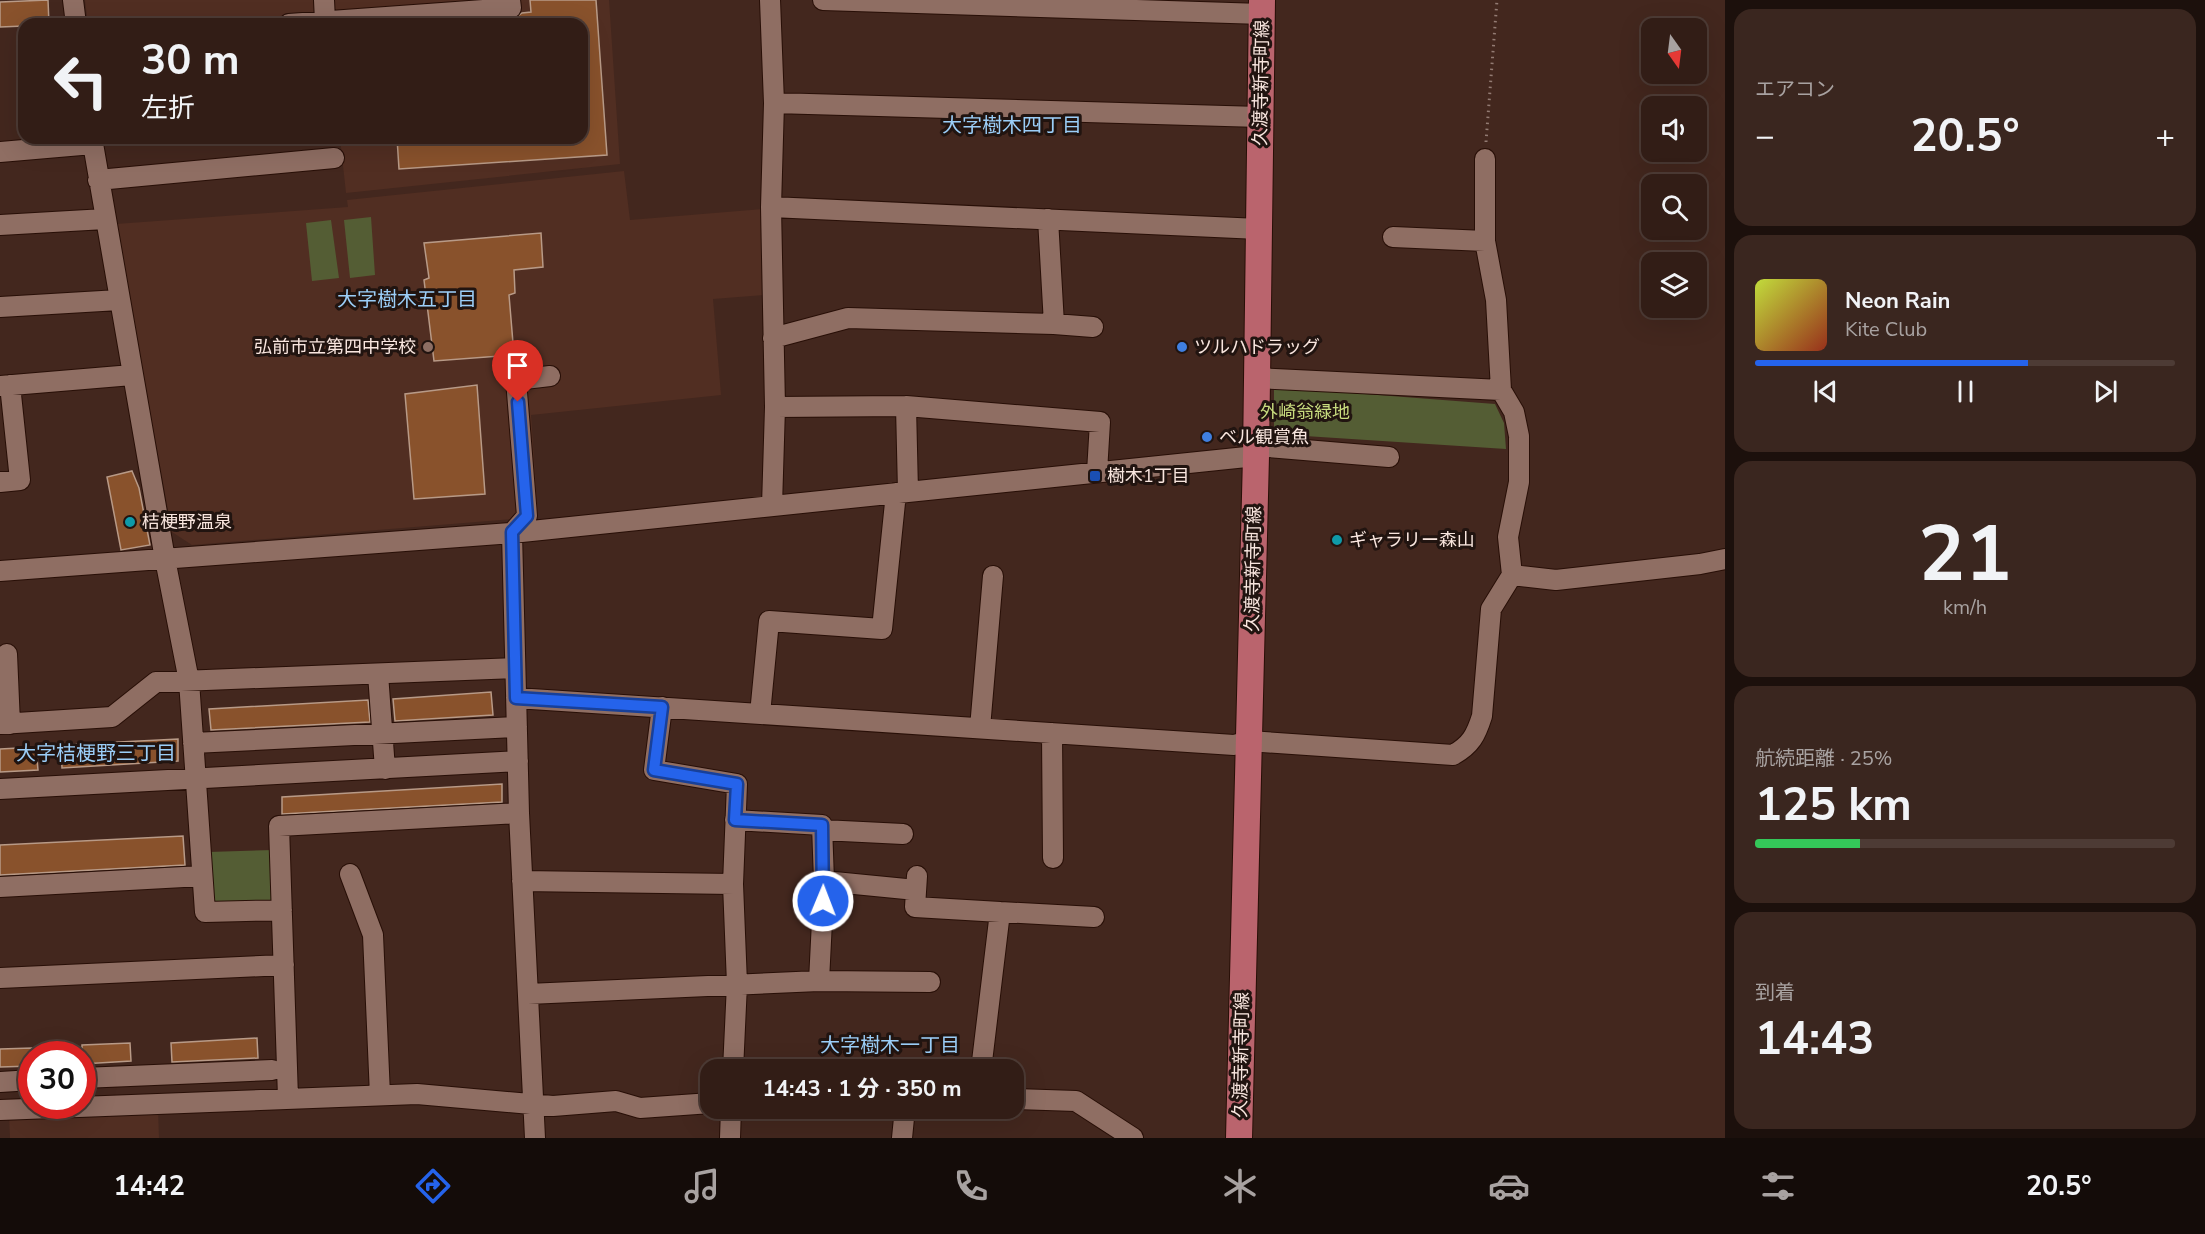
<!DOCTYPE html>
<html lang="ja">
<head>
<meta charset="utf-8">
<style>
  body { margin:0; font-family:"Nunito Sans","Noto Sans JP",sans-serif; background:#3a261f; color:#f1f3f6; height:100vh; display:flex; flex-direction:column; font-size:22px; white-space:nowrap }
  * { box-sizing:border-box; margin:0 }
  p { font-size:20px; color:#a8a2a1 }
  .icon { flex:none; width:33px; height:33px; fill:none; stroke:currentColor; stroke-width:2; stroke-linecap:round; stroke-linejoin:round }
  .map { position:relative; flex:1; overflow:hidden }
  .drawer { display:flex; flex-direction:column; gap:9px; padding:9px; background:#1c100c; width:480px }
  .drawer>* { flex:none }
  .banner { position:absolute; left:18px; top:18px; width:570px; height:126px; border-radius:18px; box-shadow:0 6px 24px #0002,0 0 0 2px #4d3b35; background:#321d16; color:#f1f3f6; overflow:hidden }
  .needle { width:39px; rotate:166deg }
  .fabs { position:absolute; left:1641px; top:18px; display:grid; gap:12px }
  .fabs a { display:grid; place-items:center; width:66px; height:66px; border-radius:12px; background:#321d16; box-shadow:0 6px 24px #0002,0 0 0 2px #4d3b35; font-size:30px }
  .speed { position:absolute; left:18px; top:1041px; display:flex; gap:12px; font-size:30px; font-weight:700; text-align:center }
  .speed>* { display:grid; place-content:center; width:78px; height:78px; border-radius:50%; background:#321d16; box-shadow:0 6px 24px #0002,0 0 0 2px #4d3b35; line-height:1 }
  .speed .limit { border:9px solid #d22; background:#fff; color:#111 }
  .pin { position:absolute; display:grid; place-items:center; width:51px; height:51px; color:#fff; margin:-62px -26px; border-radius:50% 50% 50% 0; rotate:-45deg; box-shadow:0 0 6px #0007 }
  .pin .icon { rotate:45deg }
  .me { position:absolute; width:66px; margin:-33px; rotate:1deg; stroke-linejoin:round; filter:drop-shadow(0 0 4px #0008) }
  .turn { display:flex; align-items:center; gap:21px; height:126px; padding:0 24px; font-size:27px }
  .turn .icon { width:78px; height:78px; stroke-width:2.5 }
  .turn b { display:block; font-size:42px; line-height:51px }
  .big { font-size:45px; font-weight:700; line-height:1.1 }
  .drawer .widget { flex:1; display:flex; flex-direction:column; justify-content:center; gap:9px; min-width:0; padding:0 21px; border-radius:18px; background:#3a261f }
  .drawer .dial { align-items:center; gap:0 }
  .dial b { font-size:78px; line-height:1 }
  .song { display:flex; align-items:center; gap:18px }
  .cover { width:72px; height:72px; border-radius:9px; background:linear-gradient(135deg,hsl(70 70% 55%),hsl(10 70% 35%)) }
  .played { height:6px; border-radius:3px; background:linear-gradient(90deg,#2563eb 65%,#4d3b35 65%) }
  .keys { display:flex; justify-content:space-around; direction:ltr }
  .heat { display:flex; justify-content:space-between; align-items:center; font-size:33px; direction:ltr }
  .charge { height:9px; border-radius:4px; background:linear-gradient(90deg,#34c759 25%,#4d3b35 0) }
  .trip { position:absolute; left:700px; top:1059px; width:324px; height:60px; border-radius:18px; background:#321d16; box-shadow:0 6px 24px #0002,0 0 0 2px #4d3b35; font-weight:700; line-height:60px; text-align:center }
  .dock { display:flex; height:96px; justify-content:space-around; align-items:center; background:#140c09; color:#a8a2a1 }
  .dock .icon { width:42px; height:42px }
  .dock .active { color:#2563eb }
  .dock b { font-size:27px; color:#f1f3f6 }
  main { display:flex; flex:1; min-height:0 }
  .map>svg:first-child { display:block }
  .built { fill:#512e22 }
  .green { fill:#545d34 }
  .building { fill:#89522c; stroke:#b89a87; stroke-width:1.5 }
  .lines { fill:none; stroke-linecap:round; stroke-linejoin:round }
  .minor-casing { stroke:#280f07; stroke-width:22 }
  .major-casing { stroke:#280f07; stroke-width:28 }
  .path { stroke:#937b73; stroke-width:3; stroke-dasharray:1.5 4.5; stroke-linecap:butt }
  .minor { stroke:#8f6e63; stroke-width:20 }
  .major { stroke:#ba646d; stroke-width:26 }
  .route-casing { stroke:#184099; stroke-width:15 }
  .route { stroke:#2563eb; stroke-width:10 }
  .education-dot { fill:#8d6e63; stroke:#211410; stroke-width:2 }
  .shop-dot { fill:#3f7fe0; stroke:#211410; stroke-width:2 }
  .transit-dot { fill:#1a4fb4; stroke:#211410; stroke-width:2 }
  .culture-dot { fill:#0f9aa8; stroke:#211410; stroke-width:2 }
  .labels { text-anchor:middle; stroke-width:6; stroke-linejoin:round; paint-order:stroke }
  .street-label { font-size:18px; fill:#f9e6df; stroke:#211410 }
  .poi-label { font-size:18px; fill:#f9e6df; stroke:#211410; text-anchor:start }
  .park-label { font-size:18px; fill:#c9dd7f; stroke:#211410 }
  .neighbourhood-label { font-size:20px; fill:#9bcef8; stroke:#211410 }
</style>
</head>
<body>
<main>
<div class="map">
<svg width="1725" height="1138" viewBox="0 0 1725 1138">
  <rect width="100%" height="100%" fill="#43271e"/>
  <!-- built -->
  <path class="built" d="M85 0H609L620 164 346 193 340 138H582V24H88Z
    M624 171 630 220 763 209 765 295 713 299 721 395 531 415 538 517 192 545 172 532 116 224 348 207 347 200Z
    M158 1109 159 1138H10L9 1113Z"/>
  <!-- green -->
  <path class="green" d="M371 217 375 275 350 278 344 220Z
    M331 220 339 278 312 281 306 223Z
    M1274 387 1495 404 1504 423 1506 449 1274 434Z
    M274 850 276 902 210 905 208 852Z"/>
  <!-- building -->
  <path class="building" d="M48 0 49 24H24V26L0 27V2Z
    M530 0H596L607 155 399 169 397 138H582V24H500V21L512 20 522 13 531 12Z
    M541 233 543 267 514 270 515 293 509 295 514 355 434 361 424 280 429 278 424 243Z
    M477 385 485 494 414 499 405 394Z
    M132 471 139 488 150 545 121 550 107 477Z
    M491 692 493 715 395 721 393 699Z
    M368 700 370 722 211 730 209 709Z
    M178 739V761L62 768 61 745Z
    M36 747 38 770 0 772V749Z
    M502 784V802L282 814V797Z
    M183 836 185 865 0 875V845Z
    M257 1038 258 1058 172 1062 171 1043Z
    M130 1043 131 1061 82 1064V1045Z
    M32 1048V1066L0 1067V1049Z"/>
  <g class="lines">
    <defs>
      <path id="minor" d="M73 0 76 24
        M324 0 325 21
        M770 0 774 103 771 207 775 407 772 506
        M823 0 1262 14
        M289 24 511 8 510 0
        M774 103 1260 117
        M92 138 165 559 189 681 205 912 282 910
        M0 152 93 144
        M98 180 334 158
        M771 207 1259 229
        M1048 219 1054 324
        M0 225 105 219
        M1393 237 1485 241
        M0 307 119 300
        M773 338 848 318 1054 324 1093 327
        M1257 378 1501 390
        M0 386 132 375
        M906 406 1100 422 1097 472
        M775 407 906 406 908 492
        M1256 446 1389 457
        M0 482 20 480 10 385
        M0 571 512 533 1256 456
        M1512 575 1556 580 1700 564 1725 559
        M7 654 10 724
        M378 674 385 769
        M516 698 1234 745 1248 741 1453 755C1471 745 1476 735 1482 716L1491 609 1512 575 1508 537 1519 482V436L1514 412 1501 390 1496 300 1485 241V159
        M662 707 654 770 737 784 733 884 737 984 733 1070
        M760 714 769 621 882 629 896 493
        M0 724 112 717 156 682 515 668
        M980 728 993 576
        M1052 733 1053 858
        M193 743 517 727
        M0 789 518 761
        M822 830 903 834
        M350 874 373 935 380 1095
        M917 876 915 907 1000 912 981 1070
        M522 881 733 884
        M824 881 916 890
        M0 887 202 876
        M1000 912 1094 917
        M0 978 284 965
        M819 981 930 982
        M528 994 819 981 824 881 822 825 735 820
        M82 1078 272 1070
        M0 1082 32 1080
        M288 1098 279 826 519 813
        M1014 1099 1076 1101 1133 1138
        M0 1110 417 1094 553 1106 616 1101 640 1108 711 1103
        M535 1138 519 813 512 533 527 516 516 380 550 376
        M730 1138 731 1108
        M902 1138 905 1108"/>
      <path id="major" d="M1239 1138 1256 456 1262 0"/>
    </defs>
    <!-- minor casing -->
    <use href="#minor" class="minor-casing"/>
    <!-- major casing -->
    <use href="#major" class="major-casing"/>
    <!-- path -->
    <path class="path" d="M1486 142 1497 0"/>
    <!-- minor -->
    <use href="#minor" class="minor"/>
    <!-- major -->
    <use href="#major" class="major"/>
  </g>
  <g class="lines">
    <defs>
      <path id="route" d="M518 402 527 516 512 532 516 698 662 707 654 770 737 784 735 820 822 825 823 901"/>
    </defs>
    <!-- route casing -->
    <use href="#route" class="route-casing"/>
    <!-- route -->
    <use href="#route" class="route"/>
  </g>
  <!-- markers -->
  <circle class="education-dot" cx="428" cy="347" r="6"/>
  <g class="shop-dot">
    <circle cx="1182" cy="347" r="6"/>
    <circle cx="1207" cy="437" r="6"/>
  </g>
  <rect class="transit-dot" x="1089" y="470" width="12" height="12" rx="3"/>
  <g class="culture-dot">
    <circle cx="130" cy="522" r="6"/>
    <circle cx="1337" cy="540" r="6"/>
  </g>
  <g class="labels">
    <!-- street labels -->
    <g class="street-label">
      <text transform="translate(1261 83) rotate(-89)" y="6">久渡寺新寺町線</text>
      <text transform="translate(1253 569) rotate(-89)" y="6">久渡寺新寺町線</text>
      <text transform="translate(1241 1055) rotate(-89)" y="6">久渡寺新寺町線</text>
    </g>
    <!-- poi labels -->
    <g class="poi-label">
      <text x="416" y="353" text-anchor="end">弘前市立第四中学校</text>
      <text x="1194" y="353">ツルハドラッグ</text>
      <text x="1219" y="443">ベル観賞魚</text>
      <text x="1107" y="482">樹木1丁目</text>
      <text x="142" y="528">桔梗野温泉</text>
      <text x="1349" y="546">ギャラリー森山</text>
    </g>
    <!-- park labels -->
    <g class="park-label">
      <text x="1305" y="418">外崎翁緑地</text>
    </g>
    <!-- neighbourhood labels -->
    <g class="neighbourhood-label">
      <text x="1012" y="132">大字樹木四丁目</text>
      <text x="407" y="306">大字樹木五丁目</text>
      <text x="96" y="760">大字桔梗野三丁目</text>
      <text x="890" y="1052">大字樹木一丁目</text>
    </g>
  </g>
</svg>
<div class="fabs">
<a><svg class="needle" viewBox="-14 -14 28 28"><path d="M0-13l5 13h-10z" fill="#e53935"/><path d="M0 13l5-13h-10z" fill="#a8a2a1"/></svg></a>
<a><svg class="icon" aria-label="sound" viewBox="0 0 24 24"><path d="M4 9h4l5-4v14l-5-4H4zM17 9q2 3 0 6"/></svg></a>
<a><svg class="icon" aria-label="search" viewBox="0 0 24 24"><circle cx="10" cy="10" r="6"/><path d="M15 15l6 6"/></svg></a>
<a><svg class="icon" aria-label="layers" viewBox="0 0 24 24"><path d="M12 4l9 5-9 5-9-5zM3 14l9 5 9-5"/></svg></a>
</div>
<div class="speed"><div class="limit">30</div></div>
<div class="pin" style="left:518px;top:402px;background:#d93025"><svg class="icon" aria-label="arrive" viewBox="0 0 24 24"><path d="M6 21V4h12l-3 4 3 4H6"/></svg></div>
<svg class="me" style="left:823px;top:901px" viewBox="-20 -20 40 40"><circle r="17" fill="#2563eb" stroke="#fff" stroke-width="3"/><path d="M0-11L8 9 0 5-8 9z" fill="#fff"/></svg>
<div class="trip">14:43 · 1 分 · 350 m</div>
<div class="banner">
<div class="turn"><svg class="icon" aria-label="left" viewBox="0 0 24 24"><path d="M17 20v-9H6M10 6l-5 5 5 5"/></svg><div><b>30 m</b>左折</div></div>
</div>
</div>
<section class="drawer">
<div class="widget"><p>エアコン</p>
<div class="heat"><a>−</a><b class="big">20.5°</b><a>+</a></div>
</div>
<div class="widget">
<div class="song"><i class="cover"></i><div><b>Neon Rain</b><p>Kite Club</p></div></div>
<div class="played"></div>
<div class="keys"><svg class="icon" aria-label="previous" viewBox="0 0 24 24"><path d="M18 5L8 12l10 7zM5 5v14"/></svg><svg class="icon" aria-label="pause" viewBox="0 0 24 24"><path d="M8 5v14M16 5v14"/></svg><svg class="icon" aria-label="next" viewBox="0 0 24 24"><path d="M6 5l10 7-10 7zM19 5v14"/></svg></div>
</div>
<div class="widget dial"><b>21</b><p>km/h</p></div>
<div class="widget"><p>航続距離 · 25%</p><b class="big">125 km</b><div class="charge"></div></div>
<div class="widget"><p>到着</p><b class="big">14:43</b></div>
</section>
</main>
<nav class="dock">
<b>14:42</b>
<svg class="icon active" aria-label="directions" viewBox="0 0 24 24"><path d="M12 3l9 9-9 9-9-9zM9 14v-3h6M13 9l2 2-2 2"/></svg>
<svg class="icon" aria-label="music" viewBox="0 0 24 24"><path d="M9 18V5l10-2v13"/><circle cx="6" cy="18" r="3"/><circle cx="16" cy="16" r="3"/></svg>
<svg class="icon" aria-label="phone" viewBox="0 0 24 24"><path d="M5 4h4l2 5-3 2q2 4 5 5l2-3 5 2v4C11 20 4 13 5 4z"/></svg>
<svg class="icon" aria-label="climate" viewBox="0 0 24 24"><path d="M12 3v18M4 7l16 10M4 17L20 7"/></svg>
<svg class="icon" aria-label="car" viewBox="0 0 24 24"><path d="M5 17H2v-5l4-1 3-4h7l3 4 3 1v5h-3M9 17h6M6 11h13"/><circle cx="7" cy="17" r="2"/><circle cx="17" cy="17" r="2"/></svg>
<svg class="icon" aria-label="filters" viewBox="0 0 24 24"><path d="M4 7h16M4 17h16"/><circle cx="9" cy="7" r="2"/><circle cx="15" cy="17" r="2"/></svg>
<b>20.5°</b>
</nav>
</body>
</html>
